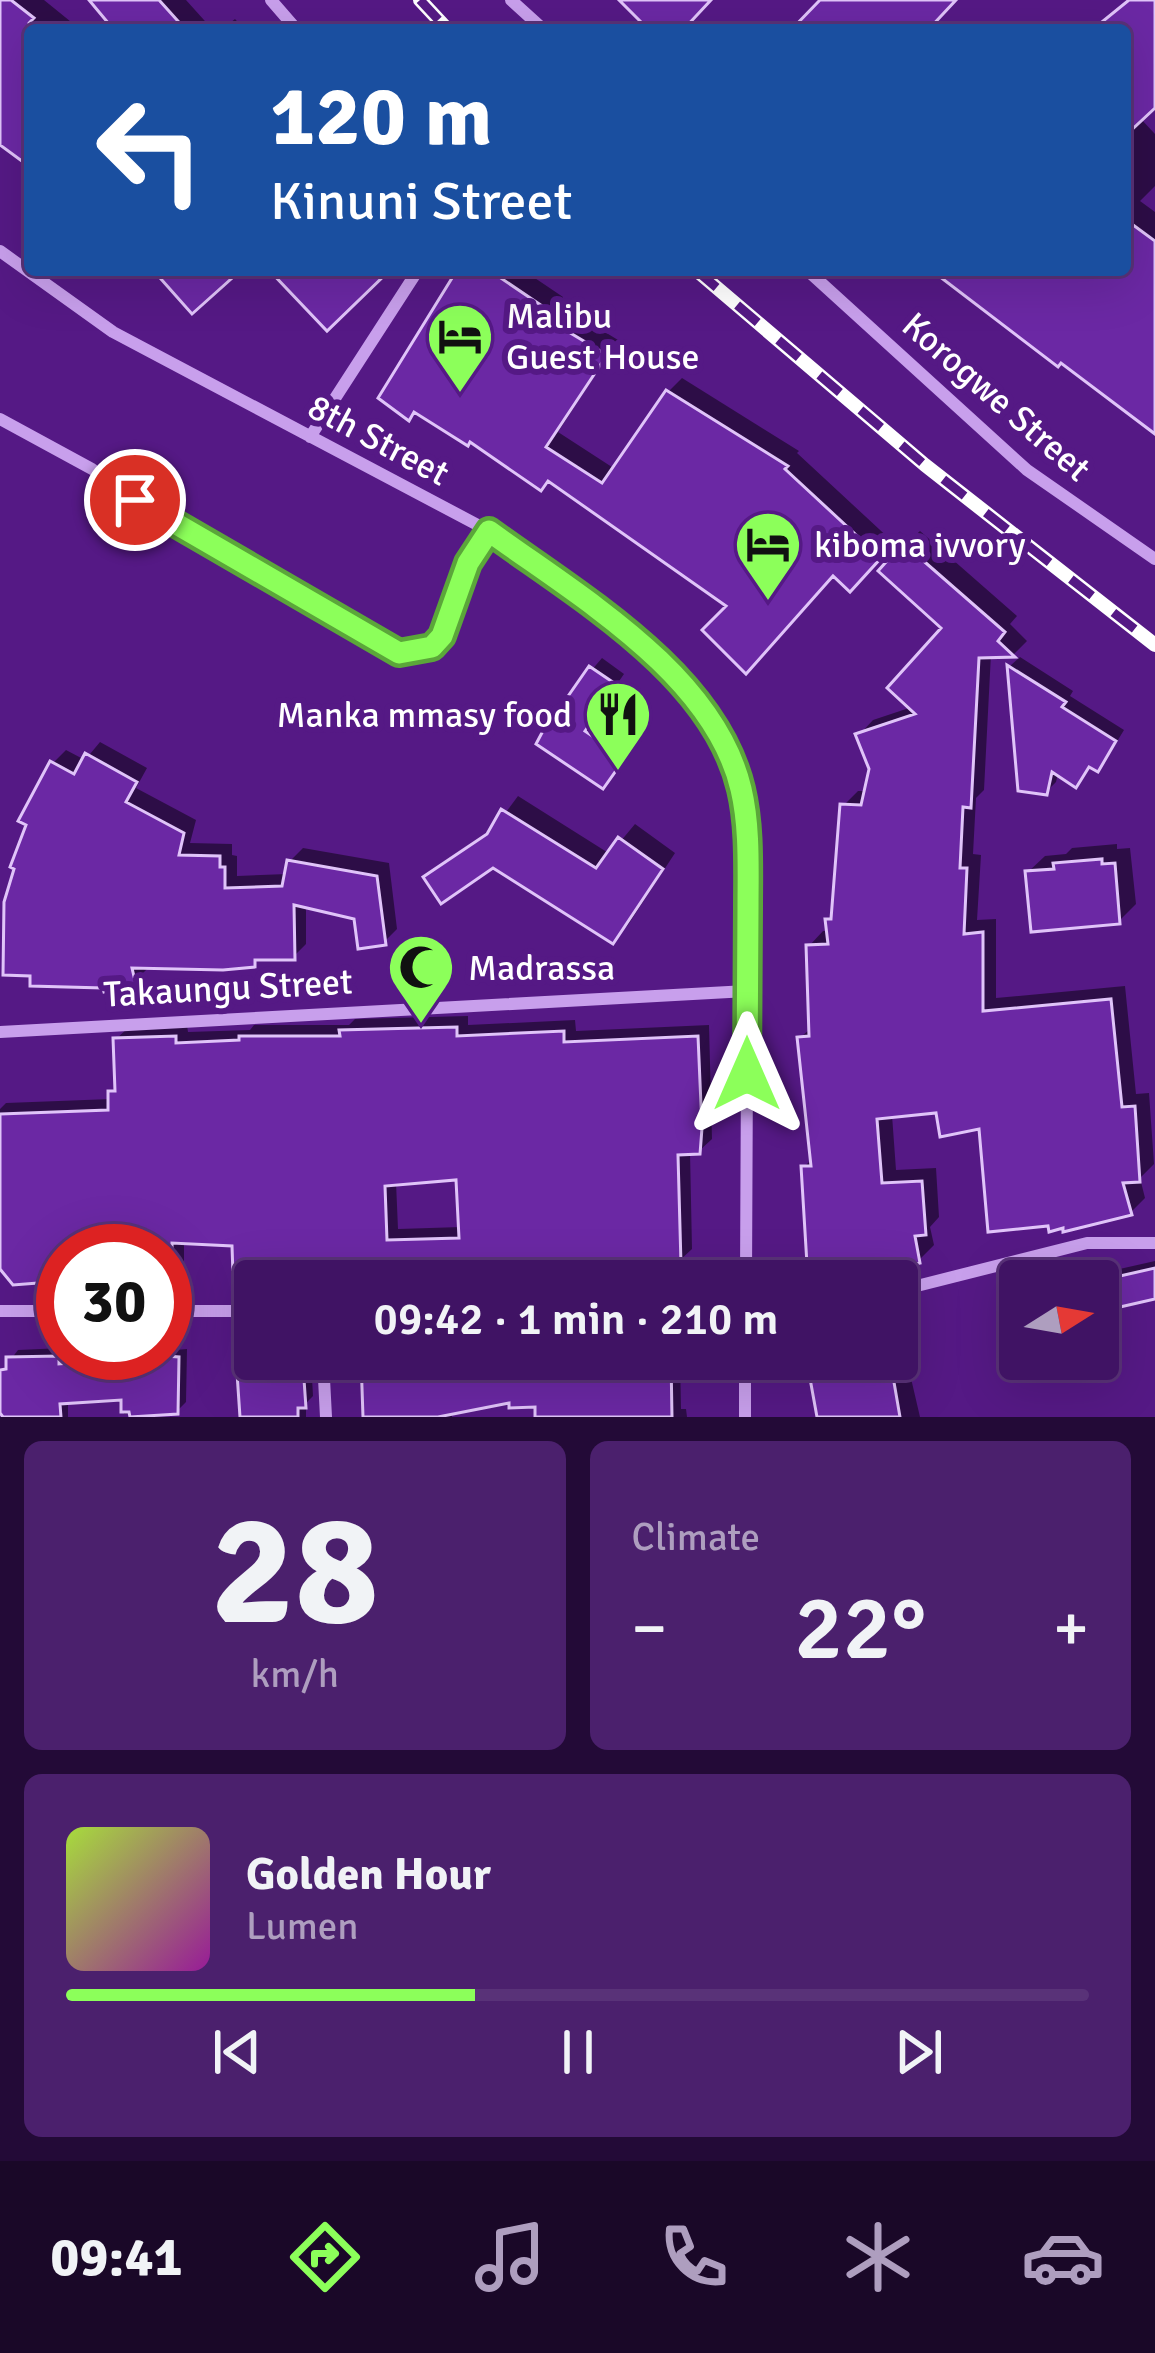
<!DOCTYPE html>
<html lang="en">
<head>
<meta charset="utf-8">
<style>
  body { margin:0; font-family:Signika,sans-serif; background:#4b206d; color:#f1f3f6; height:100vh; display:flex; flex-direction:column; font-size:45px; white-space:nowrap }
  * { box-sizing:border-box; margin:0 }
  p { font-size:39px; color:#ae9ebf }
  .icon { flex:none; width:66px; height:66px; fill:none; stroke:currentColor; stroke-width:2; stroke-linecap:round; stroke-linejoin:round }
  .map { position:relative; height:1417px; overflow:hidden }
  .details { display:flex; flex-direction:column; gap:24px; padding:24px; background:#230a37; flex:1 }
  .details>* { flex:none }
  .guide { position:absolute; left:24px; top:24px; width:1107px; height:252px; border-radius:12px; box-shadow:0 12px 48px #0002,0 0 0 3px #593278; background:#1a4fa0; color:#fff; overflow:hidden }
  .needle { width:78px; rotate:79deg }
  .buttons { position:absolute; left:999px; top:1260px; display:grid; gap:24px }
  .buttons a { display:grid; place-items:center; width:120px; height:120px; border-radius:12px; background:#401364; box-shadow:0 12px 48px #0002,0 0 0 3px #593278; font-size:60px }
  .speed { position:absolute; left:36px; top:1224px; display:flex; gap:24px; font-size:60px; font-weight:700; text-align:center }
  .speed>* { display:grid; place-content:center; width:156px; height:156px; border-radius:50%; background:#401364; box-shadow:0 12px 48px #0002,0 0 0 3px #593278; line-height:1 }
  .speed .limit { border:18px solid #d22; background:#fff; color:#111 }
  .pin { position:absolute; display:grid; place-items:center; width:102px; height:102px; color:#fff; margin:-51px; border:6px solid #fff; border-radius:50%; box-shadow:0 3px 12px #0007 }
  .me { position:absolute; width:132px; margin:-66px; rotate:0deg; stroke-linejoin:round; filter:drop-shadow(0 0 9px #0008) }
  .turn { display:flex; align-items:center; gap:42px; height:252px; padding:0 48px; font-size:54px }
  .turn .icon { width:156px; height:156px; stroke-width:2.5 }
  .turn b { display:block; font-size:84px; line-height:102px }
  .big { font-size:90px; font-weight:600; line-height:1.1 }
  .details .widget { flex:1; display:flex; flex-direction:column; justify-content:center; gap:18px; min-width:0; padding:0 42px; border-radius:18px; background:#4b206d }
  .details .dial { align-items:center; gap:0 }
  .dial b { font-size:156px; line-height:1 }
  .song { display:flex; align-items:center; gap:36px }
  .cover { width:144px; height:144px; border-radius:18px; background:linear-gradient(135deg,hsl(80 70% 55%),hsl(300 70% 35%)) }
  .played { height:12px; border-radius:6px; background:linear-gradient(90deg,#8cff5a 40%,#593278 40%) }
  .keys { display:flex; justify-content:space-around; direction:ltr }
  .heat { display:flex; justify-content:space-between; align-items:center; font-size:66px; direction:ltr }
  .details .tiles { flex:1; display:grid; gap:24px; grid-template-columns:1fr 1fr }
  .widget:last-child { grid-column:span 2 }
  .trip { position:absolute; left:234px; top:1260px; width:684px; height:120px; border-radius:12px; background:#401364; box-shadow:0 12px 48px #0002,0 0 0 3px #593278; font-weight:600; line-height:120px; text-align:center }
  .tab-bar { display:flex; height:192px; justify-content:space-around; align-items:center; background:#1a0828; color:#ae9ebf }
  .tab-bar .icon { width:84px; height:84px }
  .tab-bar .on { color:#8cff5a }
  .tab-bar b { font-size:54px; color:#f1f3f6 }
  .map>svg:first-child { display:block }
  .shadow { fill:#0007; fill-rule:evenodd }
  .building { fill:#6b28a4; stroke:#e0c4f9; stroke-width:3; fill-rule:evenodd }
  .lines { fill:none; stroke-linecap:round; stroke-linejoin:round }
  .minor { stroke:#c89fec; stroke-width:12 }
  .rail-casing { stroke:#fff; stroke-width:14 }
  .rail { stroke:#551985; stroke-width:9; stroke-dasharray:27; stroke-linecap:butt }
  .route-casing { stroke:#5ba63a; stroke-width:30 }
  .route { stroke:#8cff5a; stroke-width:21 }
  .labels { text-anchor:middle; stroke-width:12; stroke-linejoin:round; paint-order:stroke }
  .poi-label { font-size:36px; fill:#fff; stroke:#551985; text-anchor:start }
  .street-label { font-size:36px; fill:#fff; stroke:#551985 }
</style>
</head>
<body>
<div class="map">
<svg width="1155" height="1417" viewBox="0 0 1155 1417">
  <rect width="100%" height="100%" fill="#551985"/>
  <!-- shadow -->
  <path class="shadow" d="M0 0H44L81 30H30V163L0 142Z
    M93 0H186L213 30H118Z
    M1129 0H1155V104L1140 118 1155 134V186L1140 201 1155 212V430L937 270H1125V30Z
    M235 19 245 30H221Z
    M461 270H523L563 297 559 304 618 340 558 432 615 469 668 392 682 378 799 451 797 453 893 542 864 574 834 573 731 606 549 479Z
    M920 531 1017 616 1010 624 1027 641 1014 654H991L984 790 976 798 973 854 981 855 977 920 996 919V998L1125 986 1136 1094 1149 1093 1154 1164 1140 1178 1145 1198 1130 1213 982 1125 938 1110 892 1115 896 1170 936 1168 939 1217 930 1227 934 1245 919 1260 804 1167 813 1158 800 1038 812 1027 809 946 823 931H829L828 921 834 915 843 806 858 791H867L872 769 859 735 873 720 912 707 946 628 905 545Z
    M1020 657 1073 691 1070 696 1124 730 1107 758 1097 768 1092 765 1076 784 1058 773 1056 782 1046 792 1021 789 1010 666Z
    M602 658 624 674 593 719 633 747 612 775 556 712Z
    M100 742 147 768 136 788 196 820 190 843 232 844V855L237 856V876L287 874 290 861 303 848 389 863 397 929 384 942 357 916 306 904V944L293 957H260L254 964 146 965 147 969 134 982 53 763 66 750 85 760Z
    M518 796 610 854 635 824 675 853 628 925 613 940 492 864 427 878 442 863 495 827Z
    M1117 844V849L1130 848 1136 904 1119 921 1028 872 1045 856 1066 854 1072 848Z
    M468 1016V1025L575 1020 576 1031 709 1025 712 1139 699 1151 690 1152 692 1249 679 1261 662 1262 653 1271 613 1267 463 1268 235 1243 184 1241V1265L172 1278H165V1251H63V1278L0 1264V1109L6 1103 111 1099V1092L118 1085 116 1039 129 1027 187 1025 188 1032 250 1030 254 1025H349L355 1019ZM459 1177 461 1227 398 1229 396 1182Z
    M1155 1261V1295L1098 1309V1281H1087L1093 1275Z
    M897 1318 920 1417H833L826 1359H897Z
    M165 1344H175V1350L187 1349 186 1402 177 1411 124 1414V1396L68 1400V1417H5L2 1371 18 1350 63 1348 67 1356 165 1353Z
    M254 1346 255 1359H311L313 1396 306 1403V1417H244L241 1374 246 1369 245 1355Z
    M364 1359H680L681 1409H686L687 1417H538V1404L480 1406 452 1411V1417H366Z"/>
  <!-- building -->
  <path class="building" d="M0 0H11L34 18 29 23 30 167 0 145Z
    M89 0H159L186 30H114Z
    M619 0H711L683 30H649Z
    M820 0H956L928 30H791Z
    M1129 0H1155V108L1125 136V30H1092Z
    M1125 219 1155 241V434L1061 363 1058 367 931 270H1125Z
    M153 270H241L192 314Z
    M269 270H390L327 331Z
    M457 270H489L551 312 547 319 607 355 546 447 602 483 666 390 788 466 785 469 881 558 850 592 833 576 746 674 702 630 726 606 548 481 541 491 470 442 468 446 414 412 409 421 378 398Z
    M903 543 1005 632 998 641 1015 657 979 658 971 808 963 807 960 868H967L964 934 983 932V1011L1111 999 1122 1107 1135 1106 1140 1182 1123 1183 1132 1215 1063 1232V1228L1049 1232 1048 1226 988 1232 979 1129 940 1137 936 1113 877 1119 882 1183 922 1181 926 1235 915 1236 920 1263 831 1281H808L801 1166H811L797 1037 809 1036 806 945 828 944 825 919H831L840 804 861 805 869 769 855 734 915 714 887 688 941 628 878 571Z
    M1007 665 1066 702 1062 707 1116 741 1098 772 1089 767 1076 788 1052 772 1047 795 1018 791Z
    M589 666 617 685 585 731 625 758 603 789 536 744 554 710 557 712Z
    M85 753 137 782 126 802 184 833 179 855 220 856V867H225V888L282 886 287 860 377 876 386 945 358 949 354 919 294 905 295 960H255V967L223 970 132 968 136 985 104 992 103 988 30 986V976L3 975 4 902 14 869 10 867 26 825 18 821 50 761 74 774Z
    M501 809 596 868 618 837 663 869 613 944 493 868 441 904 423 877 487 834Z
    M1102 859V864L1115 863 1120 924 1031 932 1025 871 1054 869 1053 863Z
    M457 1027V1036L564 1031V1042L698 1036 702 1128 700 1154 678 1155 681 1264 654 1265V1274L611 1275 610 1270 460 1276V1271L233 1275 232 1246 172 1243V1251H63V1281L13 1285 0 1269V1114L108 1110V1091H115L113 1038 176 1036V1043L239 1040V1036H340L339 1030ZM456 1180 459 1238 387 1240 385 1186Z
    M1155 1268V1299L1098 1312V1281Z
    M121 1353 179 1357 178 1414 130 1417 129 1412H121V1400L60 1404 61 1417H3L0 1413V1370L6 1369V1357L59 1356V1364L122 1359Z
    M243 1359H297L298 1366 303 1365 306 1408H298V1417H240L237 1373H244Z
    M361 1359H671L672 1417H535V1407L509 1408V1403L438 1417H363Z
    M822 1359H890L900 1417H817L809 1373Z"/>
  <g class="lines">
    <!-- minor -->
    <path class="minor" d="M271 0 297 30
      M511 0 544 30
      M982 30 986 27
      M0 251 113 332 489 531 615 623 680 680 724 743 741 788 748 846 746 1281
      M807 270 1027 470 1155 559
      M0 419 92 469 135 500 399 653 432 647 443 636 468 563 489 531
      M310 437 418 270
      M0 1032 747 991
      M897 1291 1087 1243H1155
      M0 1311H63
      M165 1311H255
      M323 1359 326 1417
      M745 1417V1359"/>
    <defs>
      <path id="rail" d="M420 0 448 30
        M696 270 925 465 1155 645"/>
    </defs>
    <!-- rail casing -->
    <use href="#rail" class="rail-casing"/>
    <!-- rail -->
    <use href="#rail" class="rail"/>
  </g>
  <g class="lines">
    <defs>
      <path id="route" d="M135 500 399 653 432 647 442 636 468 563 489 531C578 596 714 674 741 789 750 827 748 869 748 908 748 963 747 1018 747 1074"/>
    </defs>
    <!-- route casing -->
    <use href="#route" class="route-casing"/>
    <!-- route -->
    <use href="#route" class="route"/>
  </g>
  <!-- icons -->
  <defs>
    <symbol id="hotel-pin" viewBox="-11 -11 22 30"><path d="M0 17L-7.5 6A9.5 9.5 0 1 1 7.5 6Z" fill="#8cff5a" stroke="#551985"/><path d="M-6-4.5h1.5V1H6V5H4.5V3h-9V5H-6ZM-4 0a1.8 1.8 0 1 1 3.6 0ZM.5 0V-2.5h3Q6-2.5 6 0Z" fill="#111"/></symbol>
    <symbol id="restaurant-pin" viewBox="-11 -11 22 30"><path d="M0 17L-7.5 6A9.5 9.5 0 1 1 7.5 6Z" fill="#8cff5a" stroke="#551985"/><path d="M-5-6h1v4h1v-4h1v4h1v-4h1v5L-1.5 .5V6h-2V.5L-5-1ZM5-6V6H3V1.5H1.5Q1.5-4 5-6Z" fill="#111"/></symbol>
    <symbol id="mosque-pin" viewBox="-11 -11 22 30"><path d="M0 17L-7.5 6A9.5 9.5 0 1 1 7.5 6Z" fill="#8cff5a" stroke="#551985"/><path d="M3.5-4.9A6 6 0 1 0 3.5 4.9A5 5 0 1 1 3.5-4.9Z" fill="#111"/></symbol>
  </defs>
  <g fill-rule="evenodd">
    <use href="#hotel-pin" x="422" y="298" width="76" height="104"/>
    <use href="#hotel-pin" x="730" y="506" width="76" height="104"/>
    <use href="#restaurant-pin" x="580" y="676" width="76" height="104"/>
    <use href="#mosque-pin" x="383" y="929" width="76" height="104"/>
  </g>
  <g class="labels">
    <!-- poi labels -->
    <g class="poi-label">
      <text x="506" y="328">Malibu<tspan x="506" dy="41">Guest House</tspan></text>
      <text x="814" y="557">kiboma ivvory</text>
      <text x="572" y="727" text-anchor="end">Manka mmasy food</text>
      <text x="468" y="980">Madrassa</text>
    </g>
    <!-- street labels -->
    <g class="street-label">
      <text transform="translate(997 396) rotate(41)" y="13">Korogwe Street</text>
      <text transform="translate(379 439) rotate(28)" y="13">8th Street</text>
      <text transform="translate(228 987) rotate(-3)" y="13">Takaungu Street</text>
    </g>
  </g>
</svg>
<div class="buttons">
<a><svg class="needle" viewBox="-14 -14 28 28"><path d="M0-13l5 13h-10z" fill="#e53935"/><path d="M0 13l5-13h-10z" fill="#ae9ebf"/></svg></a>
</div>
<div class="speed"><div class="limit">30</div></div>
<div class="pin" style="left:135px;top:500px;background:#d93025"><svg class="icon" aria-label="arrive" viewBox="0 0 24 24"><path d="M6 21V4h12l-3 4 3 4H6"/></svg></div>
<svg class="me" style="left:747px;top:1074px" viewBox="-20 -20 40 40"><path d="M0-17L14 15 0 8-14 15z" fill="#8cff5a" stroke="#fff" stroke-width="4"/></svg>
<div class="trip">09:42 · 1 min · 210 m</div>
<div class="guide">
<div class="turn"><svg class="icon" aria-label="left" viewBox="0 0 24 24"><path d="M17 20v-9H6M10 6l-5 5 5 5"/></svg><div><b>120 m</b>Kinuni Street</div></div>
</div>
</div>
<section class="details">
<div class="tiles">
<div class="widget dial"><b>28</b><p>km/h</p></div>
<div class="widget"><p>Climate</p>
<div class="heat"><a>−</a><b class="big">22°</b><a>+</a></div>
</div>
<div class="widget">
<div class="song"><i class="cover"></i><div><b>Golden Hour</b><p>Lumen</p></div></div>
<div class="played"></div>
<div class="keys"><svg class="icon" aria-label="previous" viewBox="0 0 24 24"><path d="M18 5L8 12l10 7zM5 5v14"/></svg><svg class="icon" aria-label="pause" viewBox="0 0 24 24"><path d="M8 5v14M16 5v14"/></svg><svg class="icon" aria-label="next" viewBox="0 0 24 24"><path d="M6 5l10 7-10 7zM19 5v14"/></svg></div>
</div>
</div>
</section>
<nav class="tab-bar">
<b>09:41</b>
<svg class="icon on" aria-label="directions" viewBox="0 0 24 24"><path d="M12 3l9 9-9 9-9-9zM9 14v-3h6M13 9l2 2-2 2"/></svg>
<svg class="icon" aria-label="music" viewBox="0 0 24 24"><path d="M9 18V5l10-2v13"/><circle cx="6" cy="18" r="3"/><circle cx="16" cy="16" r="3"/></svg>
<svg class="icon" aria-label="phone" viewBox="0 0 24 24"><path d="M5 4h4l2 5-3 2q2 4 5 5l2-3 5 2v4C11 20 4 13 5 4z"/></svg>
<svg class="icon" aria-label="climate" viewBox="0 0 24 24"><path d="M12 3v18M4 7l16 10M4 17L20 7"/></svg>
<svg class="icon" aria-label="car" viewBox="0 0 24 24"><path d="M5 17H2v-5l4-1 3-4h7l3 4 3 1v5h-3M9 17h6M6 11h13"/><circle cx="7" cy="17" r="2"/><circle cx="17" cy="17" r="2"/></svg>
</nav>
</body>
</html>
